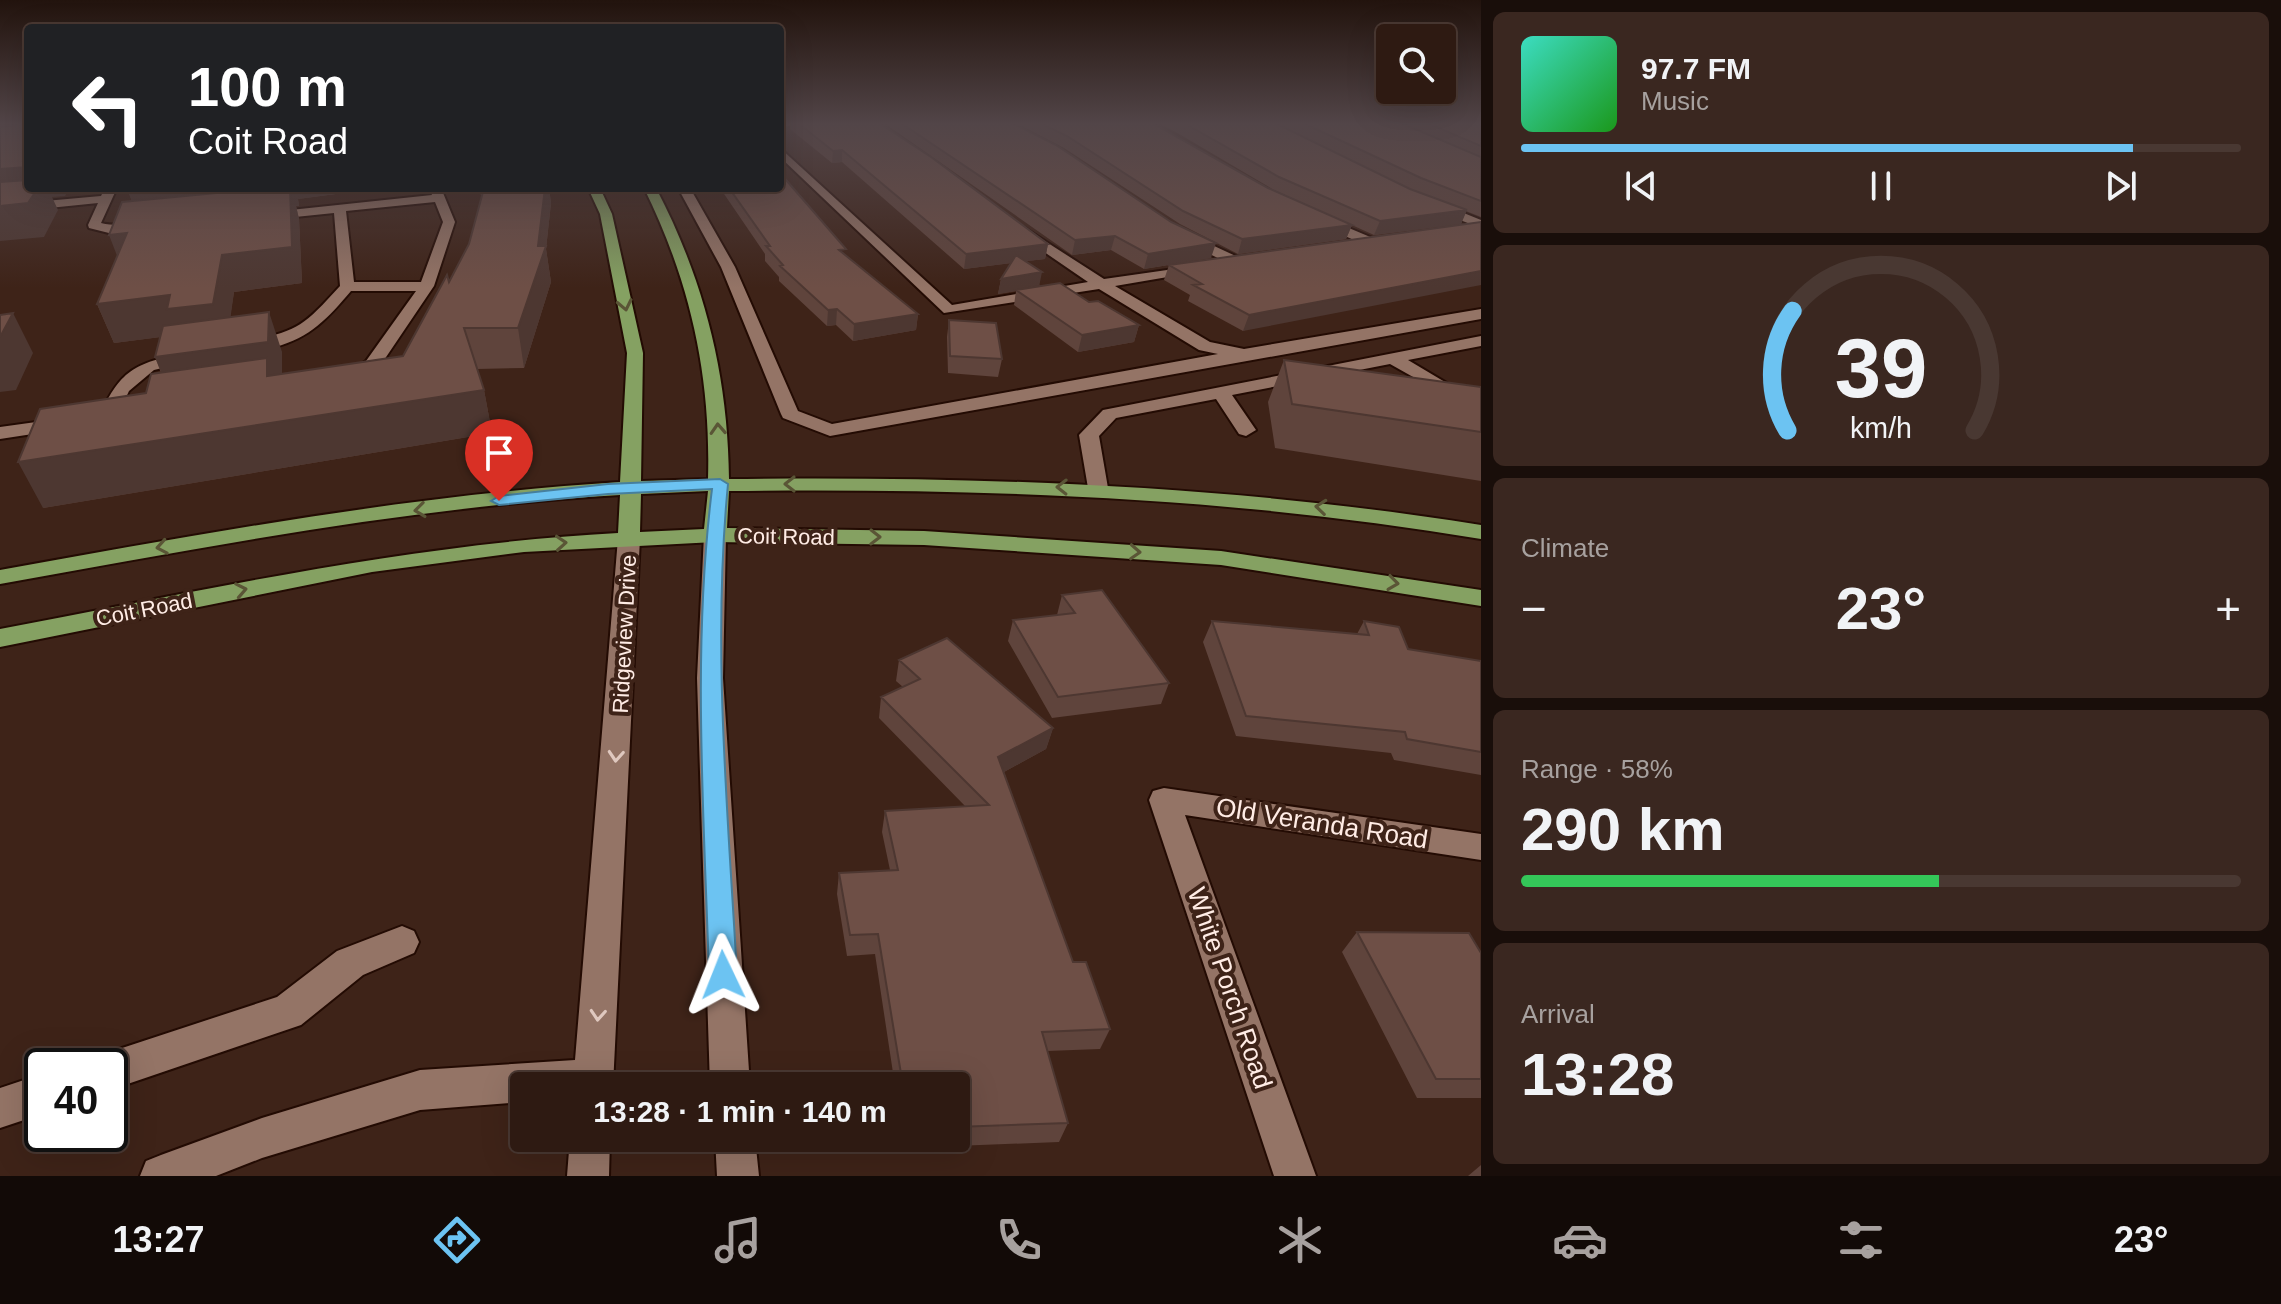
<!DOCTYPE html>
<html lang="en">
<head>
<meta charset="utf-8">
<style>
  body { margin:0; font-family:Helvetica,sans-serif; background:#3a2720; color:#f1f3f6; height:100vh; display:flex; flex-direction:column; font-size:30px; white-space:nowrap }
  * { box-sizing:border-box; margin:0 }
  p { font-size:26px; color:#a7a19f }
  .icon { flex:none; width:44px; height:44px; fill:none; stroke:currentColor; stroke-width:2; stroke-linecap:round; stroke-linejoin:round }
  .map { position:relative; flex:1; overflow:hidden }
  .panel { display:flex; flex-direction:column; gap:12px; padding:12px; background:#190e0a; width:800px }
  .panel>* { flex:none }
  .banner { position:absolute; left:24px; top:24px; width:760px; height:168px; border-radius:8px; box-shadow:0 8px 32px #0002,0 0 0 2px #493832; background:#202124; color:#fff; overflow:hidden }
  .buttons { position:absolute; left:1376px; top:24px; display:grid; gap:16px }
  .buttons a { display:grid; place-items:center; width:80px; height:80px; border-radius:8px; background:#2e1a12; box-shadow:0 8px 32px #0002,0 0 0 2px #493832; font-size:40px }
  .speed { position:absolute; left:24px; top:1048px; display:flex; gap:16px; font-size:40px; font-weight:700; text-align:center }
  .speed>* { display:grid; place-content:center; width:104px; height:104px; border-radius:50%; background:#2e1a12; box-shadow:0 8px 32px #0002,0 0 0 2px #493832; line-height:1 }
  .speed .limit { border:4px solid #111; border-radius:12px; background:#fff; color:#111 }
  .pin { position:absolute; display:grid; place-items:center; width:68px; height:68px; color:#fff; margin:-82px -34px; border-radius:50% 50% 50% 0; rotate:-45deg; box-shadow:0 0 8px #0007 }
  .pin .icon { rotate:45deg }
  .me { position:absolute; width:88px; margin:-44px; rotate:358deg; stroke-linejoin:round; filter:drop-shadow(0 0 6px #0008) }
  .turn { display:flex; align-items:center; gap:28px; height:168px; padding:0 32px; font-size:36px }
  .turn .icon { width:104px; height:104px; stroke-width:2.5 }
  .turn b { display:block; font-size:56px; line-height:68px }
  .big { font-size:60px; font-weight:600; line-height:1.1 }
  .panel .tile { flex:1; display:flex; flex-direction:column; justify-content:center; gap:12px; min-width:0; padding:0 28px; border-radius:12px; background:#3a2720 }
  .panel .dial { align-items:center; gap:0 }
  .dial svg { height:208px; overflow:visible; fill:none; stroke:#493832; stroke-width:7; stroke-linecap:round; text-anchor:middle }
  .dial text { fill:#f1f3f6; stroke:none }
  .song { display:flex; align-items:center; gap:24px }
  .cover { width:96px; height:96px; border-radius:12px; background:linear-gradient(135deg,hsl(170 70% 55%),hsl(120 70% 35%)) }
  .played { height:8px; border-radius:4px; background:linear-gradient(90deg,#6cc3f2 85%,#493832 85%) }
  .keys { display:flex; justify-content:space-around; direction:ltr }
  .heat { display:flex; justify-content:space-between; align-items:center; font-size:44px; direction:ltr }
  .charge { height:12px; border-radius:6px; background:linear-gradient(90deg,#34c759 58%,#493832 0) }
  .trip { position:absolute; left:510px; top:1072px; width:460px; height:80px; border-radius:8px; background:#2e1a12; box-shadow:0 8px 32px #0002,0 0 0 2px #493832; font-weight:600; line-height:80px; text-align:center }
  .dock { display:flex; height:128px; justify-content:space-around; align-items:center; background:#120a07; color:#a7a19f }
  .dock .icon { width:56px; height:56px }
  .dock .selected { color:#6cc3f2 }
  .dock b { font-size:36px; color:#f1f3f6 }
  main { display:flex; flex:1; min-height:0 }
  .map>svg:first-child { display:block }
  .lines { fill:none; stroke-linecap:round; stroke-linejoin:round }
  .minor-casing { stroke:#230b03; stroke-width:4 }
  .major-casing { stroke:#230b03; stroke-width:4 }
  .minor { fill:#947466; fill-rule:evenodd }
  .major { fill:#85a162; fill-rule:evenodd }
  .wall { fill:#5f443c }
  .shaded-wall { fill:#4d3731 }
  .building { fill:#6e4f46; stroke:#4d3731; stroke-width:2 }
  .oneway { stroke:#5a5536 }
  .oneway2 { stroke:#dfc8bf }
  .route { fill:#6cc3f2; stroke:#467f9d; stroke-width:2 }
  .labels { text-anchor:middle; stroke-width:8; stroke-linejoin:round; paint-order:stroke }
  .street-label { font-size:22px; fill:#ffece5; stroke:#3e2318 }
  .near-street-label { font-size:26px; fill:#ffece5; stroke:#3e2318 }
</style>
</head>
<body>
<main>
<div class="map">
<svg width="1481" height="1176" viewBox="0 0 1481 1176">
  <rect width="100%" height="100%" fill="#3e2318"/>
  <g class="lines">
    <defs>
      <path id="minor" d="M780 123H799L780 128Z
        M780 148 952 305 1088 282 1018 234 1016 231 1023 227 1104 279 1202 265V271L1197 272 1115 286 1210 342 1244 349 1481 309V319L830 436 783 418 781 414 721 267 678 188H690L735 267 798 411 832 424 1218 354 1199 350 1099 289 944 313 780 157Z
        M105 188H117L101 223C117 227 131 223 147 225V231L117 235 89 228 88 225 98 203 0 213V205L101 196Z
        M429 188H441L455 222 434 286 378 369 350 383 341 378 366 361 416 291H351C328 318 310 338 275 347 265 350 253 353 243 351L241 347 243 343C298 330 301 329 340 286L334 213 266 220 262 219V213L432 195ZM435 202 443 222 421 282H354L346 211Z
        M1431 203H1439L1481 220V228L1431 209Z
        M1318 215 1375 239 1377 242 1365 245 1314 222 1312 219Z
        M1184 232 1240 258 1242 261 1230 264 1179 239 1177 236Z
        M1481 336V346L1408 360 1460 391 1463 395 1460 399 1454 400 1390 364 1232 395 1256 430 1246 436 1239 434 1216 399 1116 418 1099 436 1108 488 1098 494 1088 488 1079 435 1103 410Z
        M189 351 195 352 197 356 195 360 154 370 129 391 115 421H101L99 417C122 366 137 364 189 351Z
        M65 418 72 420 74 424 72 428 0 439V427Z
        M715 528 726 535 723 678 750 1086H710L697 678 704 535Z
        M629 531 640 538 613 1086H524V1102L420 1110 262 1158 216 1176H140L146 1161 161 1155 262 1118 420 1070 575 1060 618 538Z
        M1164 788 1481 834V860L1185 815 1316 1176H1274L1149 800 1153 791Z
        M402 926 414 931 419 942 414 953 363 975 301 1025 110 1090V1066H93L96 1057 110 1052 277 997 337 951Z
        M42 1074V1114L0 1128V1088Z
        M570 1138H610L609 1176H567Z
        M715 1138H755L759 1176H717Z"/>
      <path id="major" d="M588 188H600L612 214 643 353 641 481 708 479C711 375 690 281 644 188H656C704 280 728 374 729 479 981 476 1232 485 1481 525V539C1232 497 981 488 729 491L727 528 924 531 1221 551 1481 590V606L1221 565 924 545 715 542 524 552 372 572 0 647V629C205 590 409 544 618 533L620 495C412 507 205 547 0 584V570C205 533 412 495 620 482L627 353 600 214ZM708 491 704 529 640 532 641 494Z"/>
    </defs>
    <!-- minor casing -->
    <use href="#minor" class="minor-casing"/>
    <!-- major casing -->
    <use href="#major" class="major-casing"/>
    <!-- minor -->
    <use href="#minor" class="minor"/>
    <!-- major -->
    <use href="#major" class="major"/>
  </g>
  <!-- wall -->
  <path class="wall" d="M790 123H879L1048 244 1045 259 1026 261 1040 286 1089 302 1139 325 1134 342 1078 352 1014 305 1016 291 998 294 1001 279 1011 263 964 269 842 162 832 163 790 129Z
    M884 123H1012L1211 258 1144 269 1111 250 1072 255Z
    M1016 123H1152L1268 188 1352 225 1346 239 1238 254 1180 224 1064 148Z
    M1157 123H1481V217L1466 211 1461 224 1374 235 1274 190 1174 131Z
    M127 188H381L298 199 299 206H296L299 219 302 283 234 292 230 317 282 352V374L403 356 449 282 469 244 483 195H481L477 188H549L551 203 546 249 551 282 524 368 477 369 484 390 492 433 43 508 146 393 161 373 155 357 160 337 114 343 97 304 117 256 132 201Z
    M720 188H780L845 256 918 314 916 330 853 341 836 325 827 326 779 281V277L765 261V254Z
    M1481 222 1243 331 1188 301 1190 295 1164 280 1169 265Z
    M949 320 1002 359 998 377 948 373 947 337Z
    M1284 360 1481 387V481L1275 448 1268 402Z
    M1062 595 1169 683 1161 704 1052 718 1008 641 1013 620 1057 615Z
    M1212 621 1357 634 1364 621 1408 649 1481 661V775L1394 760 1391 753 1236 736 1203 642Z
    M899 660 1053 728 1046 749 1004 772 1073 962 1110 1029 1100 1049 1047 1051 1068 1123 1059 1142 905 1148 903 1138H956V1086H895L875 954 847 956 837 894 839 873 890 870 882 832 885 811 965 806 879 718 881 697 903 687 896 681Z
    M1357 932 1481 953V1098H1417L1342 952Z
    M1481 1165V1176H1468Z"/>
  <!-- shaded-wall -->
  <path class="shaded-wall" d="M0 123H20L0 145Z
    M842 150V162L832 163 833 151Z
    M28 167V188H70L65 196 52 197 58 210 44 237 0 241V169Z
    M137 188H381L298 199 299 206H296L299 219 302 283 234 292 227 343 177 335 114 343 97 304 140 222 127 189Z
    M545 188H549L551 203 546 249 551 282 524 368 518 328 538 246Z
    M1467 210 1461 224 1374 235 1380 221Z
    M1352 225 1346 239 1238 254 1242 239Z
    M127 233 123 271 109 235Z
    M1115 236 1111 250 1072 255 1075 240Z
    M1216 243 1211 258 1144 269 1148 254Z
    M1048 244 1045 259 964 269 966 254Z
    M1481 271V285L1243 331 1249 315Z
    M1042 272 1039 287 1016 290V291L998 294 1001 279Z
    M837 309 836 325 827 326 828 310Z
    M269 312 282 352V383L172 399 155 357Z
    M13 313 33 353 16 390 0 392V337Z
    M918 314 916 330 853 341 854 324Z
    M1139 325 1134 342 1078 352 1082 335Z
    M484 390 492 433 43 508 18 462Z
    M1053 728 1046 749 993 778 998 757Z"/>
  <!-- building -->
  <path class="building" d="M18 123H28V167L0 169V127L16 125Z
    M798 123H879L931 157 1048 244 966 254 842 150 833 151Z
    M901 123H1012L1056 145 1171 222 1216 243 1148 254 1115 236 1075 240Z
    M1040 123H1152L1268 188 1352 225 1242 239 1183 211 1067 136Z
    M1184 123H1275L1410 189 1467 210 1380 221 1279 177Z
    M1303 123H1401L1481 157V201L1421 178Z
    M1427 123H1481V146Z
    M780 173 846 249 839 250 918 314 854 324 837 309 828 310 780 266 783 265 766 246H770L729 188H780Z
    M28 180V188H38L28 203 0 206V182Z
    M270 188H290L292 247 222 255 213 304 167 309 170 295 97 304 127 233 109 235 122 202Z
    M484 188H545L538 246H546L518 328H464L484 390 18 462 40 409 146 393 151 374 267 358V376L403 356 447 275 449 282 469 244Z
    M1481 222V271L1249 315 1193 285 1202 284 1169 265Z
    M1016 255 1042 272 1001 279Z
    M1060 283 1089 302 1098 301 1139 325 1082 335 1016 290Z
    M269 312 268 342 155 357 163 326Z
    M13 313 0 337V315Z
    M949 320 996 323 1002 359 950 356Z
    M1284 360 1481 387V432L1292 404Z
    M1102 590 1169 683 1058 697 1013 620 1075 613 1062 595Z
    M1212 621 1369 635 1364 621 1399 627 1408 649 1481 661V752L1407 739 1405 732 1246 716Z
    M947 638 1053 728 998 757 1073 962H1086L1110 1029 1042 1032 1068 1123 956 1127V1086H903L878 934 850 935 839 873 898 870 885 811 989 805 881 697 920 679 899 660Z
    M1357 932 1469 933 1481 953V1079H1436Z"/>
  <!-- one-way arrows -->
  <defs><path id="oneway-chevron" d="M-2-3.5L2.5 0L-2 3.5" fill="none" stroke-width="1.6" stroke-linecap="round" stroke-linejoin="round" transform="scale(2)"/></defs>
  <g class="oneway">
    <use href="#oneway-chevron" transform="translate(625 305) rotate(78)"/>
    <use href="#oneway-chevron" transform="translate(718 429) rotate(-93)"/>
    <use href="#oneway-chevron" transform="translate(790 484) rotate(-180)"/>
    <use href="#oneway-chevron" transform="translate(1062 487) rotate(-179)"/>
    <use href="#oneway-chevron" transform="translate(1321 507) rotate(-174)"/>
    <use href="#oneway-chevron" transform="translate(420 510) rotate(173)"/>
    <use href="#oneway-chevron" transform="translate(875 537) rotate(1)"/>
    <use href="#oneway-chevron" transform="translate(561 543) rotate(-4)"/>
    <use href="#oneway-chevron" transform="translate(162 547) rotate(170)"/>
    <use href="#oneway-chevron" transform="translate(1135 552) rotate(3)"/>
    <use href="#oneway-chevron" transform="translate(1393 583) rotate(8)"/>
    <use href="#oneway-chevron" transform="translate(241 590) rotate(-11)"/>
  </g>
  <g class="oneway2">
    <use href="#oneway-chevron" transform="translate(616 756) rotate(94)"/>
    <use href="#oneway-chevron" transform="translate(598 1015) rotate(94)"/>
  </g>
  <!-- sky -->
  <linearGradient id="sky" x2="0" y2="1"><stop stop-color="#22130d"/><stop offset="0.43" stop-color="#524548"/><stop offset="1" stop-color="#524548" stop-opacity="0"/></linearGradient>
  <rect width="1481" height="288" fill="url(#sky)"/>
  <!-- route -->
  <path class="route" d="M720 479 728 484C712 647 728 812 737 975L733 984 723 988 713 984 709 975C704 813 692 650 712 489L608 494 499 505 491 501 499 496 608 484Z"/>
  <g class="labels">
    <!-- street labels -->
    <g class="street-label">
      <text transform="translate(786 536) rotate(1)" y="8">Coit Road</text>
      <text transform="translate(144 609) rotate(-11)" y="8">Coit Road</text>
      <text transform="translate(624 634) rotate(-87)" y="8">Ridgeview Drive</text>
    </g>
    <!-- near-street labels -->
    <g class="near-street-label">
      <text transform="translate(1322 823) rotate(9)" y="9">Old Veranda Road</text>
      <text transform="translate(1230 988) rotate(71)" y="9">White Porch Road</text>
    </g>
  </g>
</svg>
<div class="buttons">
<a><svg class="icon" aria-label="search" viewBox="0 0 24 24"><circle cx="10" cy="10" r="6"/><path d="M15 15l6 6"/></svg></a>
</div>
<div class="speed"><div class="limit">40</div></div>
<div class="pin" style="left:499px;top:501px;background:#d93025"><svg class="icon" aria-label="arrive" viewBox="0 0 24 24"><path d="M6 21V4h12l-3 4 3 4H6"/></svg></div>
<svg class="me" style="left:723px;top:975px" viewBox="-20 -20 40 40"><path d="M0-17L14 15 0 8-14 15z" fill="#6cc3f2" stroke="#fff" stroke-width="4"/></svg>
<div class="trip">13:28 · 1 min · 140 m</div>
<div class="banner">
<div class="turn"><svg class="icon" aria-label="left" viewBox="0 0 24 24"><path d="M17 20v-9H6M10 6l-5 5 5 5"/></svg><div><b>100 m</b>Coit Road</div></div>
</div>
</div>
<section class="panel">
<div class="tile">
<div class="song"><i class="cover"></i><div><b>97.7 FM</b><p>Music</p></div></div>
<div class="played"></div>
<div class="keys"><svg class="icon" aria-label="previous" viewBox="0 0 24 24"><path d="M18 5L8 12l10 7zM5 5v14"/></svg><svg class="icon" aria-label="pause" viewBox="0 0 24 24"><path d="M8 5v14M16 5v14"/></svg><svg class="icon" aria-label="next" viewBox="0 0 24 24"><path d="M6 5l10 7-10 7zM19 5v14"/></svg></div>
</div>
<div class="tile dial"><svg viewBox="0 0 100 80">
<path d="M14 69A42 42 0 1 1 86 69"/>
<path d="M14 69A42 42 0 0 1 16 23" stroke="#6cc3f2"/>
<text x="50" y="56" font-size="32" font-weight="700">39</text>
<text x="50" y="72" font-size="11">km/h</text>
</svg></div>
<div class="tile"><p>Climate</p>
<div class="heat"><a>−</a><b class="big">23°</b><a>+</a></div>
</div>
<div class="tile"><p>Range · 58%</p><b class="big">290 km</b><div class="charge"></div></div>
<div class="tile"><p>Arrival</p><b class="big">13:28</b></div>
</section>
</main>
<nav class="dock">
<b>13:27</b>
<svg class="icon selected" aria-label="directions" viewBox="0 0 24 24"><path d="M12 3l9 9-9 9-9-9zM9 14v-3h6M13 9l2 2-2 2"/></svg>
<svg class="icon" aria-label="music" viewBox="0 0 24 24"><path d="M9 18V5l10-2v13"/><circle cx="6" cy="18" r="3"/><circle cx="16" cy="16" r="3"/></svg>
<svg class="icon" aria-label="phone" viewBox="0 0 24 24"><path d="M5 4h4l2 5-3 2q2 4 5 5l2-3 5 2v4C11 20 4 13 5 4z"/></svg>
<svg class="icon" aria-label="climate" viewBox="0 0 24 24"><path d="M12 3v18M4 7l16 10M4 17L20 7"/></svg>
<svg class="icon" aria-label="car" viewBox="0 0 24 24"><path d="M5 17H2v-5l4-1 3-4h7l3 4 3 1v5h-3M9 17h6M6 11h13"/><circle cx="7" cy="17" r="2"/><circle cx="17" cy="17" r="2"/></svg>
<svg class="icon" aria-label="filters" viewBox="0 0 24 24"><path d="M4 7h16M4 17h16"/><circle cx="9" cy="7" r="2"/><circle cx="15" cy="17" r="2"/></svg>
<b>23°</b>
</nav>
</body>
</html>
